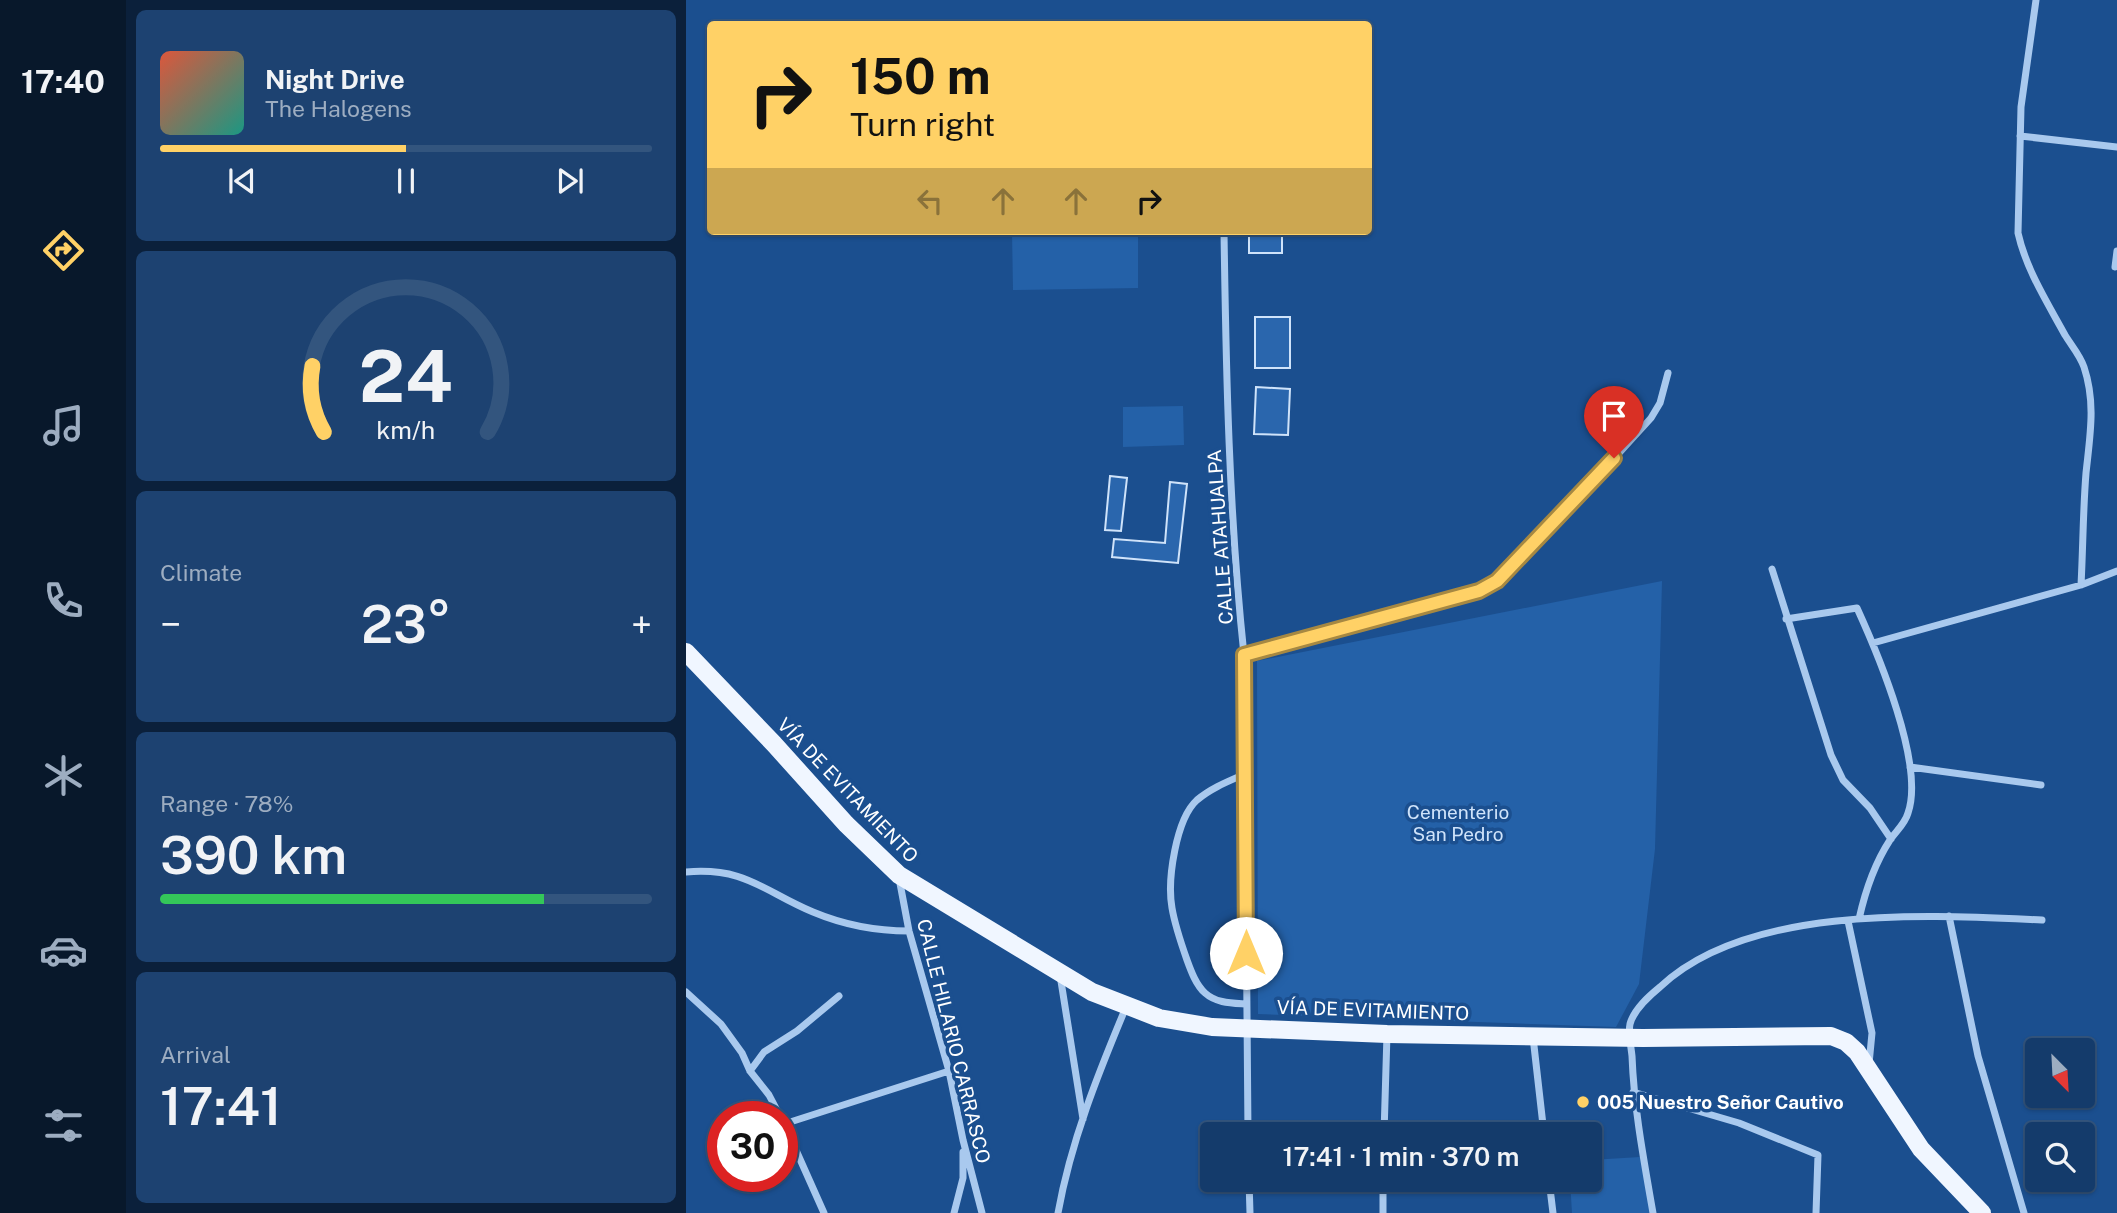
<!DOCTYPE html>
<html lang="en">
<head>
<meta charset="utf-8">
<style>
  body { margin:0; font-family:"Public Sans",sans-serif; background:#1d4271; color:#f1f3f6; height:100vh; display:flex; flex-direction:column; font-size:26px; white-space:nowrap }
  * { box-sizing:border-box; margin:0 }
  p { font-size:23px; color:#9dadc1 }
  .icon { flex:none; width:38px; height:38px; fill:none; stroke:currentColor; stroke-width:2; stroke-linecap:round; stroke-linejoin:round }
  .map { position:relative; flex:1; overflow:hidden }
  .panel { display:flex; flex-direction:column; gap:10px; padding:10px; background:#0b203b; width:560px }
  .panel>* { flex:none }
  .hud { position:absolute; left:21px; top:21px; width:665px; height:214px; border-radius:7px; box-shadow:0 2px 5px #0004,0 0 0 2px #33557e; background:#ffd166; color:#111; overflow:hidden }
  .needle { width:46px; rotate:156deg }
  .buttons { position:absolute; left:1339px; top:1038px; display:grid; gap:14px }
  .buttons a { display:grid; place-items:center; width:70px; height:70px; border-radius:7px; background:#143b6b; box-shadow:0 2px 5px #0004,0 0 0 2px #33557e; font-size:35px }
  .speed { position:absolute; left:21px; top:1101px; display:flex; gap:14px; font-size:35px; font-weight:700; text-align:center }
  .speed>* { display:grid; place-content:center; width:91px; height:91px; border-radius:50%; background:#143b6b; box-shadow:0 2px 5px #0004,0 0 0 2px #33557e; line-height:1 }
  .speed .limit { border:10px solid #d22; background:#fff; color:#111 }
  .pin { position:absolute; display:grid; place-items:center; width:60px; height:60px; color:#fff; margin:-72px -30px; border-radius:50% 50% 50% 0; rotate:-45deg; box-shadow:0 0 7px #0007 }
  .pin .icon { rotate:45deg }
  .me { position:absolute; width:77px; margin:-38px; rotate:0deg; stroke-linejoin:round; filter:drop-shadow(0 0 5px #0008) }
  .turn { display:flex; align-items:center; gap:24px; height:147px; padding:0 28px; font-size:32px }
  .turn .icon { width:91px; height:91px; stroke-width:2.5 }
  .turn b { display:block; font-size:49px; line-height:60px }
  .lanes { display:flex; align-items:center; height:66px; padding:0 28px; background:#0003; justify-content:center; gap:35px; direction:ltr }
  .lanes .off { opacity:.35 }
  .big { font-size:52px; font-weight:600; line-height:1.1 }
  .panel .tile { flex:1; display:flex; flex-direction:column; justify-content:center; gap:10px; min-width:0; padding:0 24px; border-radius:10px; background:#1d4271 }
  .panel .dial { align-items:center; gap:0 }
  .dial svg { height:182px; overflow:visible; fill:none; stroke:#33557e; stroke-width:7; stroke-linecap:round; text-anchor:middle }
  .dial text { fill:#f1f3f6; stroke:none }
  .song { display:flex; align-items:center; gap:21px }
  .cover { width:84px; height:84px; border-radius:10px; background:linear-gradient(135deg,hsl(10 70% 55%),hsl(170 70% 35%)) }
  .played { height:7px; border-radius:4px; background:linear-gradient(90deg,#ffd166 50%,#33557e 50%) }
  .keys { display:flex; justify-content:space-around; direction:ltr }
  .heat { display:flex; justify-content:space-between; align-items:center; font-size:38px; direction:ltr }
  .charge { height:10px; border-radius:5px; background:linear-gradient(90deg,#34c759 78%,#33557e 0) }
  .trip { position:absolute; left:514px; top:1122px; width:402px; height:70px; border-radius:7px; background:#143b6b; box-shadow:0 2px 5px #0004,0 0 0 2px #33557e; font-weight:600; line-height:70px; text-align:center }
  main { display:flex; flex:1; min-height:0 }
  .dock { display:flex; flex-direction:column; width:126px; justify-content:space-around; align-items:center; background:#08182b; color:#9dadc1 }
  .dock .icon { width:49px; height:49px }
  .dock .current { color:#ffd166 }
  .dock b { font-size:32px; color:#f1f3f6 }
  .map>svg:first-child { display:block }
  .green { fill:#2461a8 }
  .building { fill:#2a66ad; stroke:#cfe3fa; stroke-width:2 }
  .lines { fill:none; stroke-linecap:round; stroke-linejoin:round }
  .street { stroke:#a9c9ee; stroke-width:7 }
  .primary { stroke:#f0f6ff; stroke-width:18 }
  .route-casing { stroke:#a68842; stroke-width:18 }
  .route { stroke:#ffd166; stroke-width:12 }
  .poi-dot { fill:#ffd166; stroke:#1b4f8f; stroke-width:2.5 }
  .labels { text-anchor:middle; stroke-width:7; stroke-linejoin:round; paint-order:stroke }
  .street-label { font-size:19px; fill:#fff; stroke:#1b4f8f }
  .park-label { font-size:19px; fill:#cfe3fa; stroke:#1b4f8f }
  .poi-label { font-size:19px; font-weight:bold; fill:#fff; stroke:#1b4f8f; text-anchor:start }
</style>
</head>
<body>
<main>
<nav class="dock">
<b>17:40</b>
<svg class="icon current" aria-label="directions" viewBox="0 0 24 24"><path d="M12 3l9 9-9 9-9-9zM9 14v-3h6M13 9l2 2-2 2"/></svg>
<svg class="icon" aria-label="music" viewBox="0 0 24 24"><path d="M9 18V5l10-2v13"/><circle cx="6" cy="18" r="3"/><circle cx="16" cy="16" r="3"/></svg>
<svg class="icon" aria-label="phone" viewBox="0 0 24 24"><path d="M5 4h4l2 5-3 2q2 4 5 5l2-3 5 2v4C11 20 4 13 5 4z"/></svg>
<svg class="icon" aria-label="climate" viewBox="0 0 24 24"><path d="M12 3v18M4 7l16 10M4 17L20 7"/></svg>
<svg class="icon" aria-label="car" viewBox="0 0 24 24"><path d="M5 17H2v-5l4-1 3-4h7l3 4 3 1v5h-3M9 17h6M6 11h13"/><circle cx="7" cy="17" r="2"/><circle cx="17" cy="17" r="2"/></svg>
<svg class="icon" aria-label="filters" viewBox="0 0 24 24"><path d="M4 7h16M4 17h16"/><circle cx="9" cy="7" r="2"/><circle cx="15" cy="17" r="2"/></svg>
</nav>
<section class="panel">
<div class="tile">
<div class="song"><i class="cover"></i><div><b>Night Drive</b><p>The Halogens</p></div></div>
<div class="played"></div>
<div class="keys"><svg class="icon" aria-label="previous" viewBox="0 0 24 24"><path d="M18 5L8 12l10 7zM5 5v14"/></svg><svg class="icon" aria-label="pause" viewBox="0 0 24 24"><path d="M8 5v14M16 5v14"/></svg><svg class="icon" aria-label="next" viewBox="0 0 24 24"><path d="M6 5l10 7-10 7zM19 5v14"/></svg></div>
</div>
<div class="tile dial"><svg viewBox="0 0 100 80">
<path d="M14 69A42 42 0 1 1 86 69"/>
<path d="M14 69A42 42 0 0 1 9 40" stroke="#ffd166"/>
<text x="50" y="56" font-size="32" font-weight="700">24</text>
<text x="50" y="72" font-size="11">km/h</text>
</svg></div>
<div class="tile"><p>Climate</p>
<div class="heat"><a>−</a><b class="big">23°</b><a>+</a></div>
</div>
<div class="tile"><p>Range · 78%</p><b class="big">390 km</b><div class="charge"></div></div>
<div class="tile"><p>Arrival</p><b class="big">17:41</b></div>
</section>
<div class="map">
<svg width="1431" height="1213" viewBox="0 0 1431 1213">
  <rect width="100%" height="100%" fill="#1b4f8f"/>
  <!-- green -->
  <path class="green" d="M326 231H452V288L327 290Z
    M497 406 498 445 437 447V407Z
    M976 581 969 849 953 984 930 1027 572 1014 571 661Z
    M954 1157 958 1160 965 1213H886L884 1180H905V1160Z"/>
  <!-- building -->
  <path class="building" d="M563 231H596V253H563Z
    M569 317H604V368H569Z
    M570 387 604 389 602 435 568 434Z
    M424 476 441 478 435 531 419 530Z
    M484 482 501 484 492 563 426 557 428 539 479 543Z"/>
  <g class="lines">
    <!-- street -->
    <path class="street" d="M1350 0 1335 107 1332 233C1340 269 1361 302 1379 335 1385 345 1394 355 1398 367 1410 403 1404 435 1400 473 1397 510 1397 548 1395 585
      M1334 136 1431 147
      M538 231C540 372 543 514 558 655L562 1134
      M1429 267 1431 251
      M1086 569 1145 755 1157 780 1184 808 1205 839
      M1100 619 1171 608C1192 654 1239 765 1222 813 1219 824 1210 831 1204 840 1189 863 1179 892 1173 919
      M1187 643 1395 585 1431 571
      M558 655 793 591 811 581 873 519 965 418 974 403 982 373
      M1224 767 1355 785
      M559 774C543 781 525 788 511 800 490 819 481 880 486 908 489 926 495 943 501 960 505 971 510 985 519 993 530 1003 545 1003 560 1004
      M0 872C60 867 77 891 127 912 158 925 190 931 223 931
      M213 878 223 931 263 1071 277 1140 296 1213
      M1263 916 1292 1056 1338 1213
      M1162 921 1186 1033 1183 1064
      M374 975 397 1119
      M0 992 35 1024 56 1053 64 1071 83 1095 94 1116
      M847 1037 858 1134
      M64 1071 78 1052 111 1031 153 996
      M947 1092 1053 1123 1132 1155 1130 1213
      M97 1121 138 1213
      M98 1124 263 1071
      M698 1134 701 1034
      M563 1180 564 1213
      M863 1180 867 1213
      M268 1213 277 1178V1152
      M372 1213C385 1141 412 1074 440 1007
      M697 1213V1180
      M967 1213C958 1161 948 1109 946 1056 945 1046 942 1033 944 1024 948 1009 963 996 974 987 1062 904 1242 915 1356 920"/>
    <!-- primary -->
    <path class="primary" d="M0 652 88 744 160 824 213 875 406 992 473 1018 526 1027 701 1034 957 1038 1145 1036 1160 1042 1171 1052 1235 1149 1296 1213"/>
  </g>
  <g class="lines">
    <defs>
      <path id="route" d="M560 953 558 655 793 591 811 581 928 458"/>
    </defs>
    <!-- route casing -->
    <use href="#route" class="route-casing"/>
    <!-- route -->
    <use href="#route" class="route"/>
  </g>
  <!-- markers -->
  <circle class="poi-dot" cx="897" cy="1102" r="7"/>
  <g class="labels">
    <!-- street labels -->
    <g class="street-label">
      <text transform="translate(534 537) rotate(-94)" y="7">CALLE ATAHUALPA</text>
      <text transform="translate(162 790) rotate(46)" y="7">VÍA DE EVITAMIENTO</text>
      <text transform="translate(687 1010) rotate(2)" y="7">VÍA DE EVITAMIENTO</text>
      <text transform="translate(268 1041) rotate(76)" y="7">CALLE HILARIO CARRASCO</text>
    </g>
    <!-- park labels -->
    <g class="park-label">
      <text x="772" y="819">Cementerio<tspan x="772" dy="22">San Pedro</tspan></text>
    </g>
    <!-- poi labels -->
    <g class="poi-label">
      <text x="911" y="1109">005 Nuestro Señor Cautivo</text>
    </g>
  </g>
</svg>
<div class="buttons">
<a><svg class="needle" viewBox="-14 -14 28 28"><path d="M0-13l5 13h-10z" fill="#e53935"/><path d="M0 13l5-13h-10z" fill="#9dadc1"/></svg></a>
<a><svg class="icon" aria-label="search" viewBox="0 0 24 24"><circle cx="10" cy="10" r="6"/><path d="M15 15l6 6"/></svg></a>
</div>
<div class="speed"><div class="limit">30</div></div>
<div class="pin" style="left:928px;top:458px;background:#d93025"><svg class="icon" aria-label="arrive" viewBox="0 0 24 24"><path d="M6 21V4h12l-3 4 3 4H6"/></svg></div>
<svg class="me" style="left:560px;top:953px" viewBox="-20 -20 40 40"><circle r="19" fill="#fff"/><path d="M0-13L10 11 0 6-10 11z" fill="#ffd166"/></svg>
<div class="trip">17:41 · 1 min · 370 m</div>
<div class="hud">
<div class="turn"><svg class="icon" aria-label="right" viewBox="0 0 24 24"><path d="M7 20v-9h11M14 6l5 5-5 5"/></svg><div><b>150 m</b>Turn right</div></div>
<div class="lanes"><svg class="icon off" aria-label="left" viewBox="0 0 24 24"><path d="M17 20v-9H6M10 6l-5 5 5 5"/></svg><svg class="icon off" aria-label="ahead" viewBox="0 0 24 24"><path d="M12 20V5M6 11l6-6 6 6"/></svg><svg class="icon off" aria-label="ahead" viewBox="0 0 24 24"><path d="M12 20V5M6 11l6-6 6 6"/></svg><svg class="icon" aria-label="right" viewBox="0 0 24 24"><path d="M7 20v-9h11M14 6l5 5-5 5"/></svg></div>
</div>
</div>
</main>
</body>
</html>
